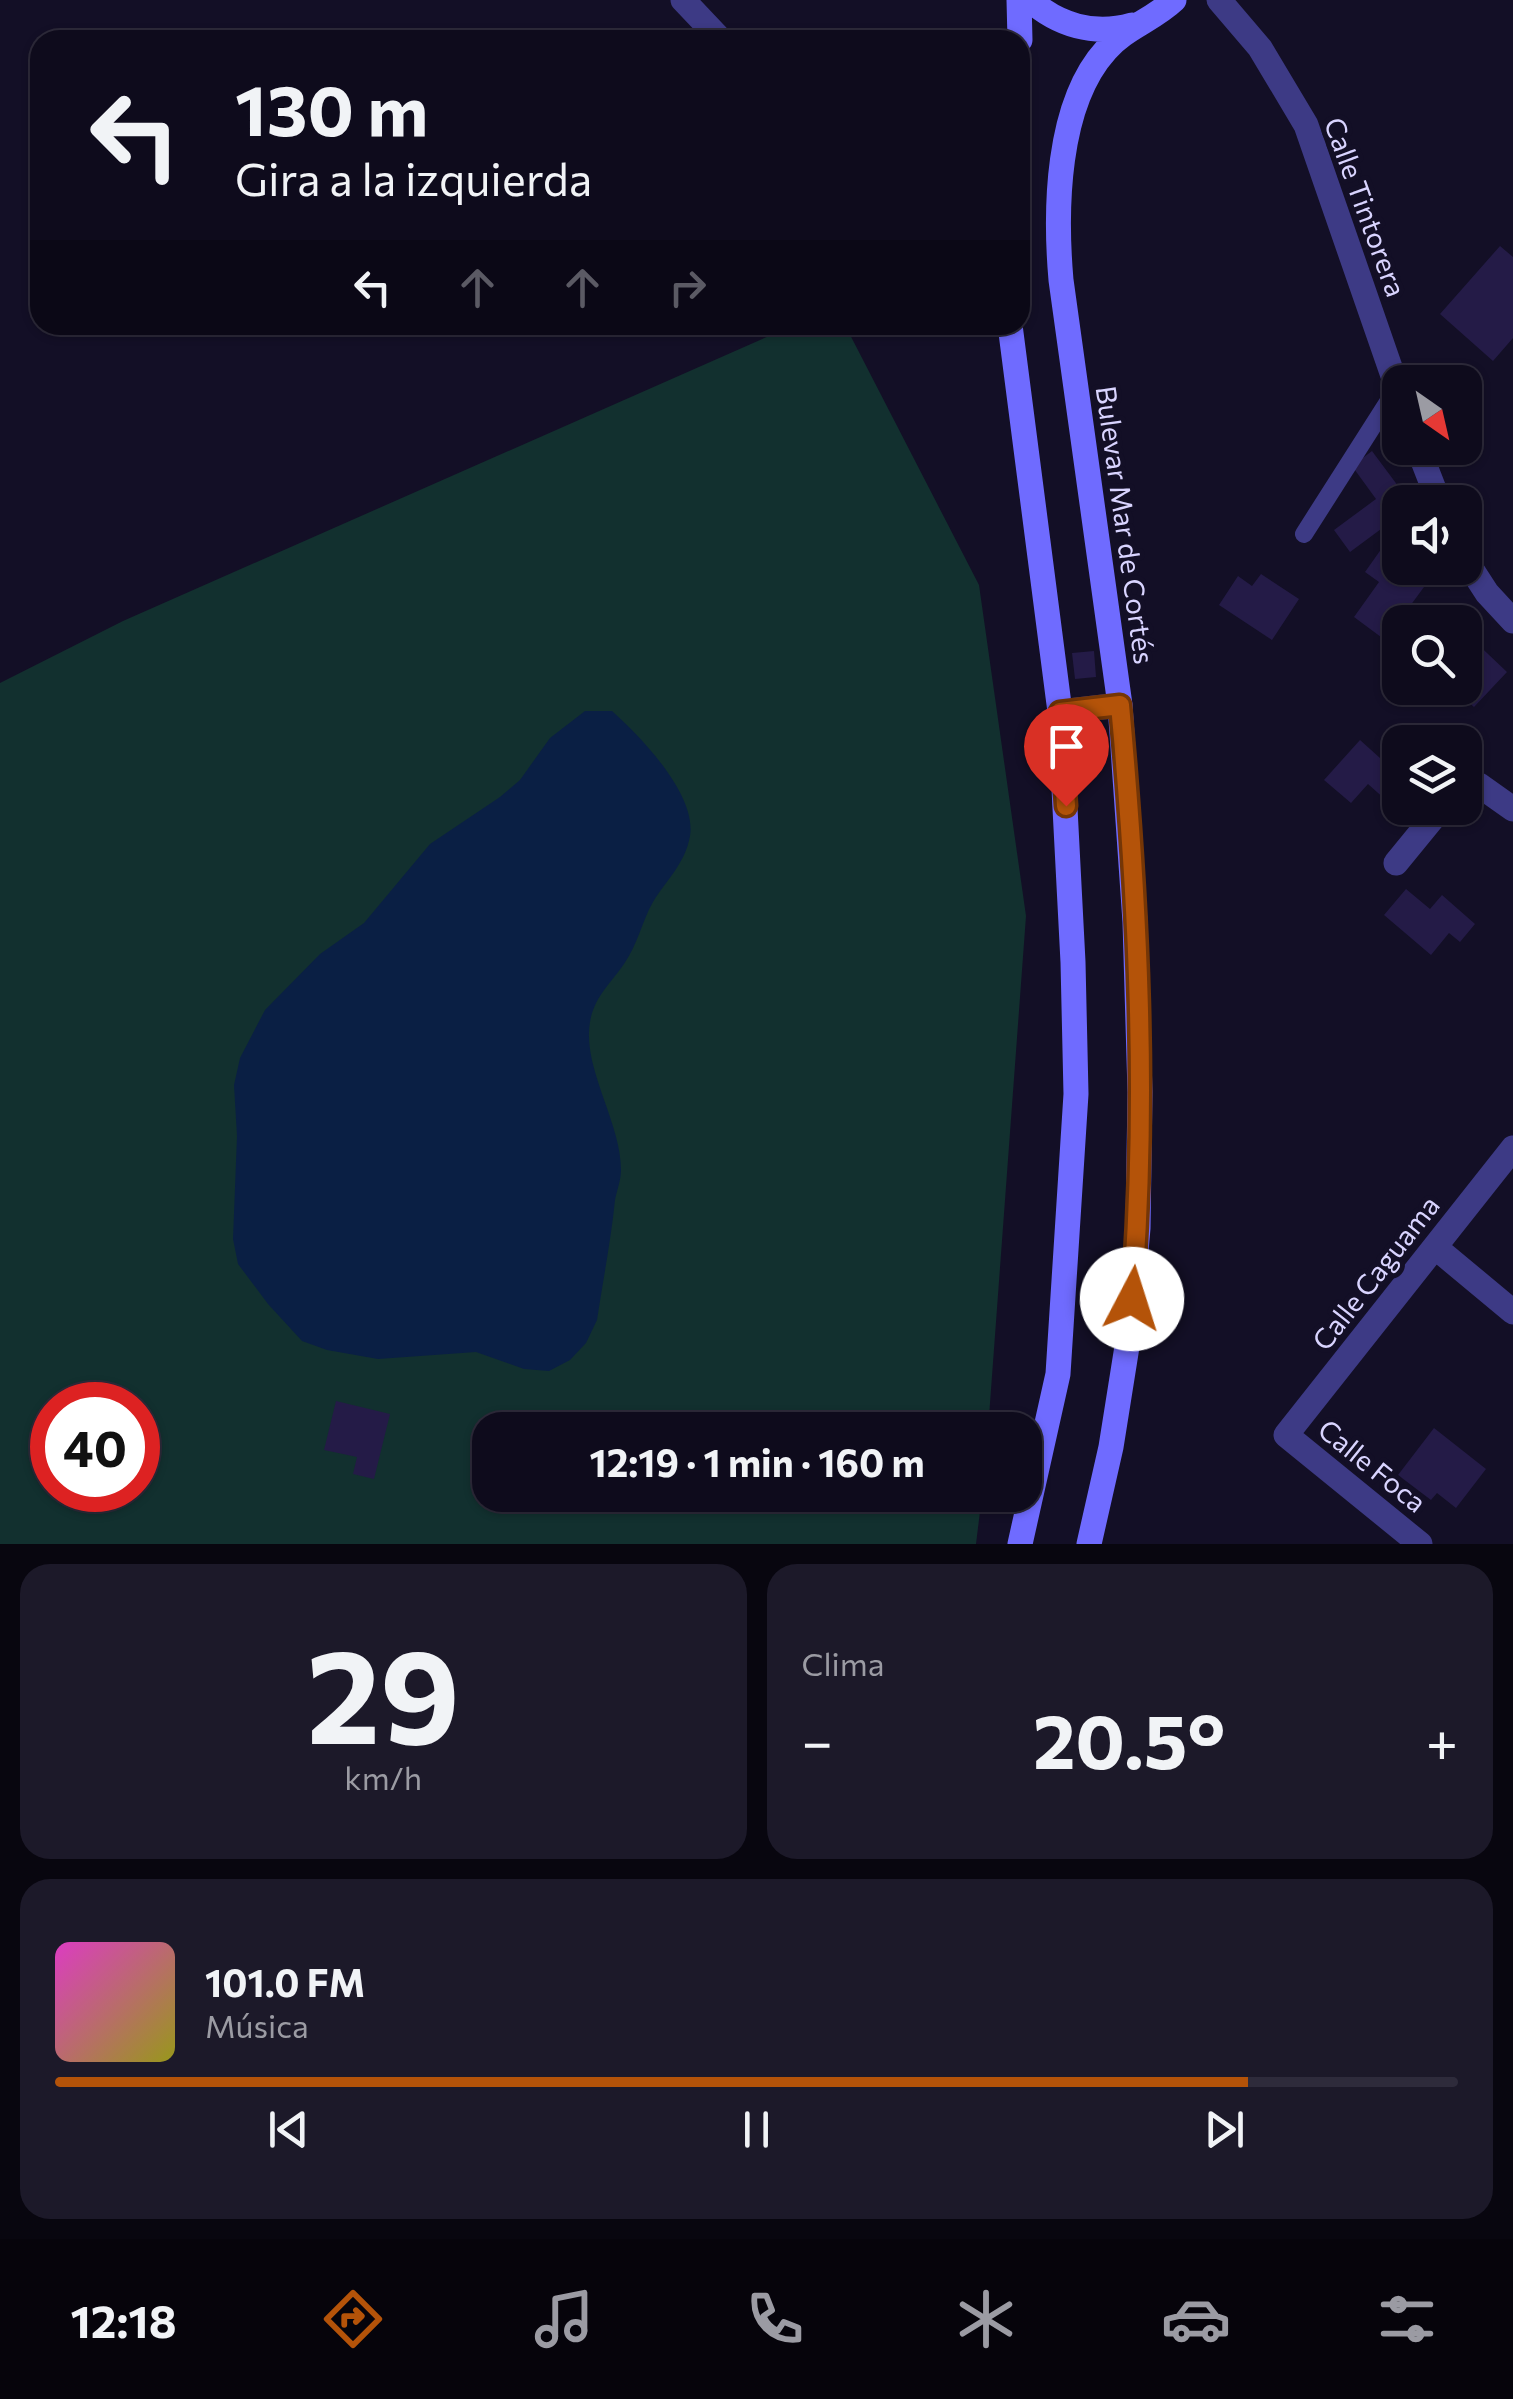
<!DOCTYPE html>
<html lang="es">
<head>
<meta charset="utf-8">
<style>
  body { margin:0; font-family:Commissioner,sans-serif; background:#1c1929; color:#f1f3f6; height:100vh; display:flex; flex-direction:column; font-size:38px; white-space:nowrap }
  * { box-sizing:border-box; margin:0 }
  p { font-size:32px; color:#9b9ba3 }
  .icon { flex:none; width:55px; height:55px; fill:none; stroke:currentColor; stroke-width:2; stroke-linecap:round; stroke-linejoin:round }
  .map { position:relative; height:1544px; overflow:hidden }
  .side { display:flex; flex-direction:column; gap:20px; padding:20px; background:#08060f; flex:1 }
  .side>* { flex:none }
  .guide { position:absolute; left:30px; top:30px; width:1000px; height:305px; border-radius:30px; box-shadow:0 2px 8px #0004,0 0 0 2px #2e2b3b; background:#0e0b1c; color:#f1f3f6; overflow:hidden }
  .needle { width:65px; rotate:146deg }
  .buttons { position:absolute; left:1382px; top:365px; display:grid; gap:20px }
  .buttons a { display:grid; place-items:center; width:100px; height:100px; border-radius:20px; background:#0e0b1c; box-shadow:0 2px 8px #0004,0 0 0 2px #2e2b3b; font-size:50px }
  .speed { position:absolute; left:30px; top:1382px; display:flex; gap:20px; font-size:50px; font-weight:700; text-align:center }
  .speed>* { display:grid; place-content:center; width:130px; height:130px; border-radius:50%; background:#0e0b1c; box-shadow:0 2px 8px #0004,0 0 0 2px #2e2b3b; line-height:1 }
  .speed .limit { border:15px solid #d22; background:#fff; color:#111 }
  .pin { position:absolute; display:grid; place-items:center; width:85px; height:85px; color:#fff; margin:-102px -42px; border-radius:50% 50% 50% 0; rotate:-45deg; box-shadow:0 0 10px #0007 }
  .pin .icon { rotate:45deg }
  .me { position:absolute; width:110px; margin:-55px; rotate:5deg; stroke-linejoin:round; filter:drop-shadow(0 0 8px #0008) }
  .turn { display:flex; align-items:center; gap:35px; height:210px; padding:0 40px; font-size:45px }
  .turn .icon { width:130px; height:130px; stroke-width:2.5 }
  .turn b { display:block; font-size:70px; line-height:85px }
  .lanes { display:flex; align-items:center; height:95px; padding:0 40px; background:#0003; justify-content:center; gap:50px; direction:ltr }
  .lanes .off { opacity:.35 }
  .big { font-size:75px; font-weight:700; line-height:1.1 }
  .side .card { flex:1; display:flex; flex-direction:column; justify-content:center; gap:15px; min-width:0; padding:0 35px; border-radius:30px; background:#1c1929 }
  .side .dial { align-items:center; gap:0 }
  .dial b { font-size:130px; line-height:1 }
  .song { display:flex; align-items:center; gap:30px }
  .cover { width:120px; height:120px; border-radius:15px; background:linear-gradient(135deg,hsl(310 70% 55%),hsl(60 70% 35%)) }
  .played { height:10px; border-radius:5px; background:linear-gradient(90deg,#b45309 85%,#2e2b3b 85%) }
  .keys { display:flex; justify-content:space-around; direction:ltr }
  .heat { display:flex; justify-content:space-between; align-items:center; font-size:55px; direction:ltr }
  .side .tiles { flex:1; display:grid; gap:20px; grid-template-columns:1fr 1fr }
  .card:last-child { grid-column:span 2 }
  .trip { position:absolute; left:472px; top:1412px; width:570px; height:100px; border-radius:30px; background:#0e0b1c; box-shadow:0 2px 8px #0004,0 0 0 2px #2e2b3b; font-weight:700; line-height:100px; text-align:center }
  .dock { display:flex; height:160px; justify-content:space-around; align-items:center; background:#06040b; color:#9b9ba3 }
  .dock .icon { width:70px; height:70px }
  .dock .selected { color:#b45309 }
  .dock b { font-size:45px; color:#f1f3f6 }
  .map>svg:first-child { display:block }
  .green { fill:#12302f; fill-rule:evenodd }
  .water { fill:#0a1f44 }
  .building { fill:#241b47 }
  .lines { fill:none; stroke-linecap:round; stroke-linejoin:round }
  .lane { stroke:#3d3a85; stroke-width:18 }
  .street { stroke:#3d3a85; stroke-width:25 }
  .secondary { stroke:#6f6bff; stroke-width:25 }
  .route-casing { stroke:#753606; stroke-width:25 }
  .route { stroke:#b45309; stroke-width:18 }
  .labels { text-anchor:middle; stroke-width:10; stroke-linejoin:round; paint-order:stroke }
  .street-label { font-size:28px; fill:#d9d4ff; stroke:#130f26 }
</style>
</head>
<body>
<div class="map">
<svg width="1513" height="1544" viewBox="0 0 1513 1544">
  <rect width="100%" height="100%" fill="#130f26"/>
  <!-- green -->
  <path class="green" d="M794 325H845L979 585 1026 916 988 1430H490V1495H982L976 1544H0V683L123 621ZM52 1405H138V1490H52Z"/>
  <!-- water -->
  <path class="water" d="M585 711H612C641 737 697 795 690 836 685 864 667 879 653 902 642 921 638 944 624 964 611 983 594 997 590 1022 582 1068 621 1122 621 1170 621 1180 617 1190 615 1200 611 1240 603 1280 597 1320L586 1343 570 1360 549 1371 524 1369 476 1352 378 1359 327 1350 302 1341 268 1304 238 1264 233 1239 237 1136 234 1085 240 1058 265 1010 320 954 364 923 430 844 500 797 520 780 550 738Z"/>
  <!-- building -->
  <path class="building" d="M1500 246 1513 257V338L1493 361 1440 314Z
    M1372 451 1410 502H1400V515L1350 552 1334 530 1376 499 1352 466Z
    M1382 548 1400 561V568H1438L1385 640 1354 617 1379 582 1365 572Z
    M1261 574 1299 599 1272 640 1219 605 1238 576 1252 586Z
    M1468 635 1507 672 1474 707 1453 688H1465Z
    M1094 651 1096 677 1075 679 1072 653Z
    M1360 740 1400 776V787L1387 801 1368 784 1351 803 1324 780Z
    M1406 889 1430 909 1442 895 1475 924 1460 942 1449 933 1431 955 1384 915Z
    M336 1401 390 1414 374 1479 353 1474 357 1457 324 1450Z
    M1434 1428 1486 1469 1456 1508 1437 1493 1431 1500 1398 1475Z"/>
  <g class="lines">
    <!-- lane -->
    <path class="lane" d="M1304 534 1397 388"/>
    <!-- street -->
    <path class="street" d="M683 0 721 40
      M1219 0 1260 48 1306 125 1400 396
      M1418 448 1439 502
      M1465 559 1487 593 1513 621
      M1060 712 1120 705
      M1465 786 1479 785 1513 809
      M1396 863 1441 808
      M1435 1247 1513 1312
      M1420 1544 1286 1435 1513 1148"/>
    <!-- secondary -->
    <path class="secondary" d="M1019 0 1020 40
      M1030 0C1058 25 1094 36 1132 25
      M1010 325 1060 712 1073 962 1076 1094 1058 1374 1020 1544
      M1089 1544 1111 1447 1129 1334 1138 1228 1140 1092 1135 922 1120 705 1061 280C1055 211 1056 105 1106 50 1125 28 1153 20 1174 0"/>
  </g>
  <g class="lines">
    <defs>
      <path id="route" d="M1066 806 1060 712 1120 705C1138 901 1148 1102 1132 1299"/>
    </defs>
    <!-- route casing -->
    <use href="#route" class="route-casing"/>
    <!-- route -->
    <use href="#route" class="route"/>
  </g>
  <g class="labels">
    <!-- street labels -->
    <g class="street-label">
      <text transform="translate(1365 207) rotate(70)" y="10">Calle Tintorera</text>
      <text transform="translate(1125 525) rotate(82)" y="10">Bulevar Mar de Cortés</text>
      <text transform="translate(1376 1273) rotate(-52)" y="10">Calle Caguama</text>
      <text transform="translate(1372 1466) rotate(39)" y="10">Calle Foca</text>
    </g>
  </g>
</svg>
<div class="buttons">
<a><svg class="needle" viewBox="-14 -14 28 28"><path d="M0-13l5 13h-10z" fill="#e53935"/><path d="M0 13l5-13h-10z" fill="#9b9ba3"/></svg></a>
<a><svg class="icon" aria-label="sound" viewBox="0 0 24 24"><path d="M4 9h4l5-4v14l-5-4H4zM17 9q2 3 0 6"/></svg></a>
<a><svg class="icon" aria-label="search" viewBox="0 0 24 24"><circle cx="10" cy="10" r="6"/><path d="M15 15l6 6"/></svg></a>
<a><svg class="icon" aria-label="layers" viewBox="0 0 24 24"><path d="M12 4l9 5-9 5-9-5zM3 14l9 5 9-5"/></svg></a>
</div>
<div class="speed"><div class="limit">40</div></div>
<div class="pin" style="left:1066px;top:806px;background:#d93025"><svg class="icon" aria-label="arrive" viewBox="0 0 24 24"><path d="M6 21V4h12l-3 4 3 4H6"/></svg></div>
<svg class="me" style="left:1132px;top:1299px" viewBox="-20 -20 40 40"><circle r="19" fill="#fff"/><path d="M0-13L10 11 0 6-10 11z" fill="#b45309"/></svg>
<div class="trip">12:19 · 1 min · 160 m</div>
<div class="guide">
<div class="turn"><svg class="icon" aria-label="left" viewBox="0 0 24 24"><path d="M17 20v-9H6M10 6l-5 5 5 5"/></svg><div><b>130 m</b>Gira a la izquierda</div></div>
<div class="lanes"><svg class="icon" aria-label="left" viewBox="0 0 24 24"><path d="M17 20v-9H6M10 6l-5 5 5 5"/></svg><svg class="icon off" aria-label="ahead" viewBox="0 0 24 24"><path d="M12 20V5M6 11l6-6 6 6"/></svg><svg class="icon off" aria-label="ahead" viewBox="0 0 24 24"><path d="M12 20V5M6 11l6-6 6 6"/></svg><svg class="icon off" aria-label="right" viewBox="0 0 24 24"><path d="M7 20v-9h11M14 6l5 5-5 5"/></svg></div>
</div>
</div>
<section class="side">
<div class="tiles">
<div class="card dial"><b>29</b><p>km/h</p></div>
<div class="card"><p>Clima</p>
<div class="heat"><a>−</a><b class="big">20.5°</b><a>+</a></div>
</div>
<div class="card">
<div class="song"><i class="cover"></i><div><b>101.0 FM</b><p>Música</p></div></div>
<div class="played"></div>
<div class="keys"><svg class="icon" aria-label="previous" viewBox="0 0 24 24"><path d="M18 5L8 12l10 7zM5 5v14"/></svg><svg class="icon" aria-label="pause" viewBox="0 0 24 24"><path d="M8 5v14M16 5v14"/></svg><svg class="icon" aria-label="next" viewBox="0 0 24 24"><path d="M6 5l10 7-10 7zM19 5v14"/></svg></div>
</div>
</div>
</section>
<nav class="dock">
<b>12:18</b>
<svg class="icon selected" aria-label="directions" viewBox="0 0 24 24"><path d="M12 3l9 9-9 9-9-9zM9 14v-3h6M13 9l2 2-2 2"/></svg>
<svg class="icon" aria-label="music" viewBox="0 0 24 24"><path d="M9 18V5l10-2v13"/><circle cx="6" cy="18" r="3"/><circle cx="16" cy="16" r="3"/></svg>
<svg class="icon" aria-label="phone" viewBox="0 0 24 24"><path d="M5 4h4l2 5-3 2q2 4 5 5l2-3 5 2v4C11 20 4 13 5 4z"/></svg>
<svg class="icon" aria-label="climate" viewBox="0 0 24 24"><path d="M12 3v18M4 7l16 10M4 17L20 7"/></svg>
<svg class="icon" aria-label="car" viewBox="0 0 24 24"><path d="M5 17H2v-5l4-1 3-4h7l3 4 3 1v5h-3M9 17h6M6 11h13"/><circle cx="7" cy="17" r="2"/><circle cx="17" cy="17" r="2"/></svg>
<svg class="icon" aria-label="filters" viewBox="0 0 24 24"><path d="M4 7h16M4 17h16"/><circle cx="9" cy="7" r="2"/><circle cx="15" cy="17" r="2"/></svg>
</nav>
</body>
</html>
